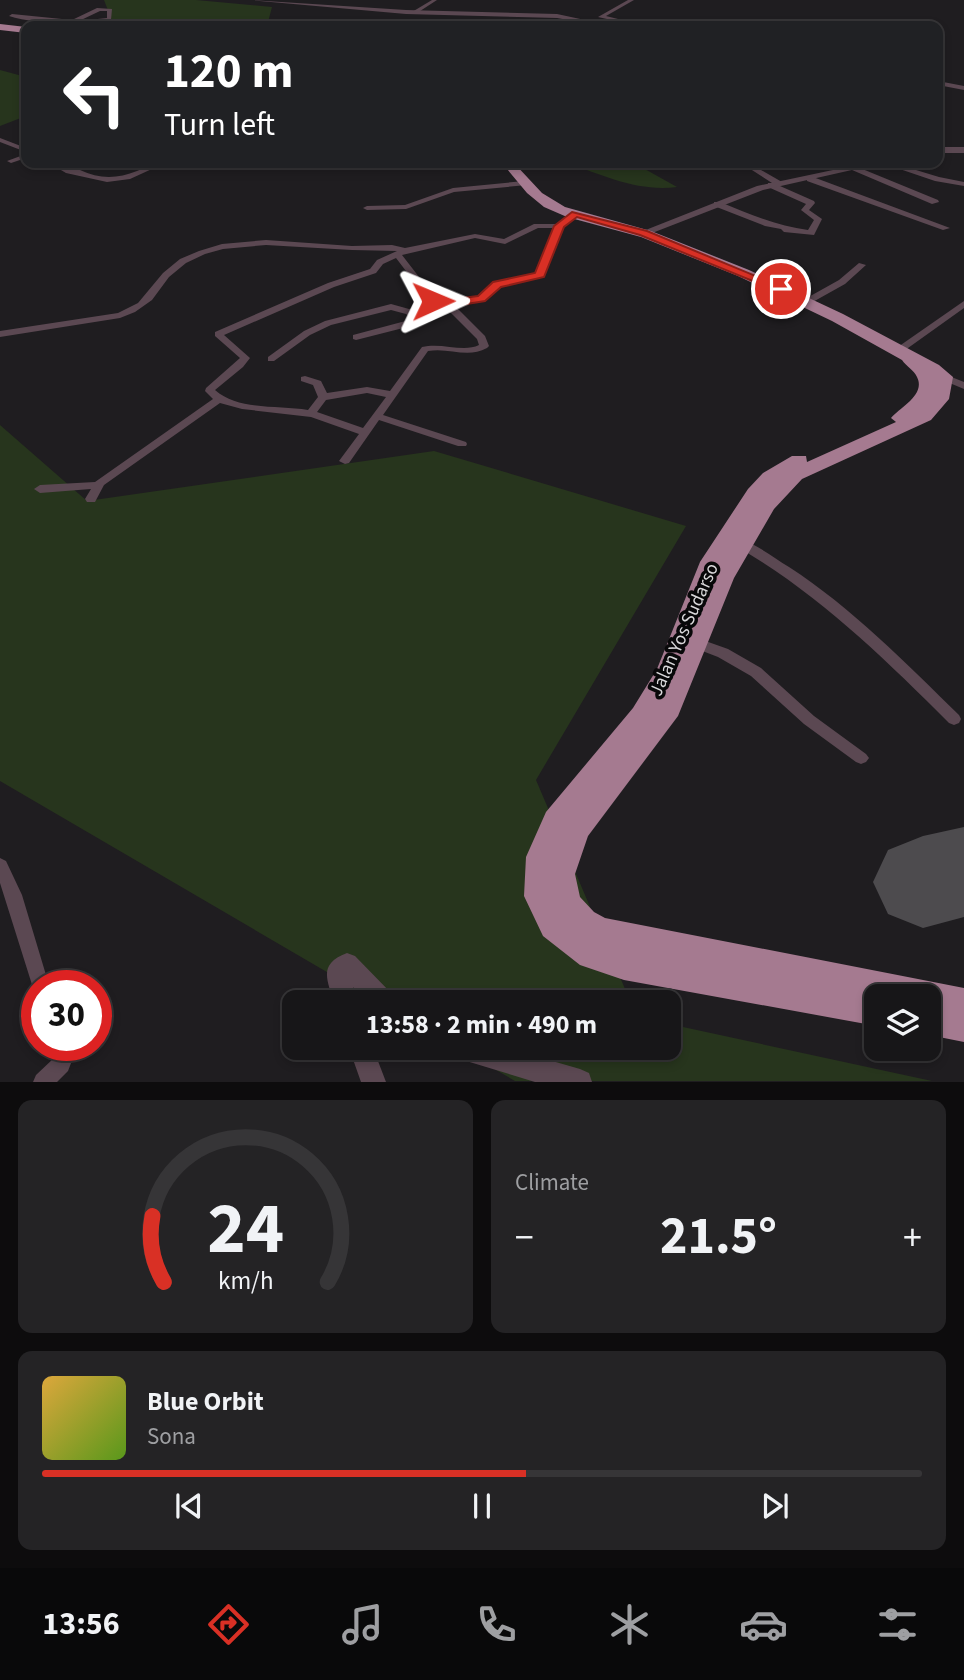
<!DOCTYPE html>
<html lang="en">
<head>
<meta charset="utf-8">
<style>
  body { margin:0; font-family:"Source Sans 3",sans-serif; background:#242325; color:#f1f3f6; height:100vh; display:flex; flex-direction:column; font-size:26px; white-space:nowrap }
  * { box-sizing:border-box; margin:0 }
  p { font-size:23px; color:#9e9fa2 }
  .icon { flex:none; width:38px; height:38px; fill:none; stroke:currentColor; stroke-width:2; stroke-linecap:round; stroke-linejoin:round }
  .map { position:relative; height:1082px; overflow:hidden }
  .drawer { display:flex; flex-direction:column; gap:18px; padding:18px; background:#0d0c0d; flex:1 }
  .drawer>* { flex:none }
  .hud { position:absolute; left:21px; top:21px; width:922px; height:147px; border-radius:14px; box-shadow:0 4px 10px #0003,0 0 0 2px #363537; background:#202124; color:#fff; overflow:hidden }
  .fabs { position:absolute; left:864px; top:984px; display:grid; gap:14px }
  .fabs a { display:grid; place-items:center; width:77px; height:77px; border-radius:14px; background:#171618; box-shadow:0 4px 10px #0003,0 0 0 2px #363537; font-size:35px }
  .speed { position:absolute; left:21px; top:970px; display:flex; gap:14px; font-size:35px; font-weight:700; text-align:center }
  .speed>* { display:grid; place-content:center; width:91px; height:91px; border-radius:50%; background:#171618; box-shadow:0 4px 10px #0003,0 0 0 2px #363537; line-height:1 }
  .speed .limit { border:10px solid #d22; background:#fff; color:#111 }
  .pin { position:absolute; display:grid; place-items:center; width:60px; height:60px; color:#fff; margin:-30px; border:4px solid #fff; border-radius:50%; box-shadow:0 2px 7px #0007 }
  .me { position:absolute; width:77px; margin:-38px; rotate:89deg; stroke-linejoin:round; filter:drop-shadow(0 0 5px #0008) }
  .turn { display:flex; align-items:center; gap:24px; height:147px; padding:0 28px; font-size:32px }
  .turn .icon { width:91px; height:91px; stroke-width:2.5 }
  .turn b { display:block; font-size:49px; line-height:60px }
  .big { font-size:52px; font-weight:700; line-height:1.1 }
  .drawer .widget { flex:1; display:flex; flex-direction:column; justify-content:center; gap:10px; min-width:0; padding:0 24px; border-radius:14px; background:#242325 }
  .drawer .dial { align-items:center; gap:0 }
  .dial svg { height:182px; overflow:visible; fill:none; stroke:#363537; stroke-width:7; stroke-linecap:round; text-anchor:middle }
  .dial text { fill:#f1f3f6; stroke:none }
  .song { display:flex; align-items:center; gap:21px }
  .cover { width:84px; height:84px; border-radius:10px; background:linear-gradient(135deg,hsl(40 70% 55%),hsl(90 70% 35%)) }
  .played { height:7px; border-radius:4px; background:linear-gradient(90deg,#d93025 55%,#363537 55%) }
  .keys { display:flex; justify-content:space-around; direction:ltr }
  .heat { display:flex; justify-content:space-between; align-items:center; font-size:38px; direction:ltr }
  .drawer .tiles { flex:1; display:grid; gap:18px; grid-template-columns:1fr 1fr }
  .widget:last-child { grid-column:span 2 }
  .trip { position:absolute; left:282px; top:990px; width:399px; height:70px; border-radius:14px; background:#171618; box-shadow:0 4px 10px #0003,0 0 0 2px #363537; font-weight:700; line-height:70px; text-align:center }
  .tab-bar { display:flex; height:112px; justify-content:space-around; align-items:center; background:#09090a; color:#9e9fa2 }
  .tab-bar .icon { width:49px; height:49px }
  .tab-bar .current { color:#d93025 }
  .tab-bar b { font-size:32px; color:#f1f3f6 }
  .map>svg:first-child { display:block }
  .green { fill:#27351d }
  .lines { fill:none; stroke-linecap:round; stroke-linejoin:round }
  .runway { fill:#4d4b4e; fill-rule:evenodd }
  .minor { fill:#5b4852; fill-rule:evenodd }
  .tertiary { fill:#5b4852; fill-rule:evenodd }
  .trunk { fill:#a57a90; fill-rule:evenodd }
  .route { fill:#d93025; stroke:#8d1f18; stroke-width:2 }
  .labels { text-anchor:middle; stroke-width:7; stroke-linejoin:round; paint-order:stroke }
  .street-label { font-size:19px; fill:#d9d8da; stroke:#080809 }
</style>
</head>
<body>
<div class="map">
<svg width="964" height="1082" viewBox="0 0 964 1082">
  <rect width="100%" height="100%" fill="#1f1d20"/>
  <!-- green -->
  <path class="green" d="M104 0H196L272 7 267 26H114Z
    M0 70 26 77V116L0 126Z
    M568 163H634L677 187C639 192 604 176 568 163Z
    M0 425 87 501 434 451 686 526 536 780 631 1003H380L0 781Z
    M669 1024 932 1081H515L458 1048H668Z"/>
  <g class="lines">
    <!-- runway -->
    <path class="runway" d="M964 827V917L923 928 888 914 873 882 888 850 923 836Z"/>
    <!-- minor -->
    <path class="minor" d="M432 0H437L417 13 412 12Z
      M628 0H634L606 16 646 26H638L598 17Z
      M97 8 112 9 111 20C86 26 33 24 9 16L12 14 72 20ZM100 11H107V18L79 21Z
      M0 138 26 148V152L0 142Z
      M26 154V158L11 163 7 161Z
      M49 163H58L70 169 92 163H102L80 170C99 179 117 179 137 171 147 167 154 163 165 163L130 179 107 182 66 173Z
      M741 163H749L782 182 783 184 780 186 814 201 815 203 809 210 822 219 814 235 784 232 781 229 765 226 714 206V202H720C749 214 778 226 808 230L814 220 801 210 806 204 768 187V183H772Z
      M882 163H893L939 177 964 182V186L935 181Z
      M855 166 938 200 939 202 932 204 852 170V166Z
      M807 177H813L950 228 943 230 807 181Z
      M524 181 528 183 527 185 454 192 406 209 367 210 363 208 367 206 405 205 453 188Z
      M573 212 580 214 563 227 543 277 500 286 484 301 455 306 485 336 489 346 487 348C467 359 449 347 428 351L383 415 466 442 467 444 466 446H458L379 420 349 463 345 464 339 461 359 434 311 417 242 409 220 403 104 485 95 502H87L85 499 91 489 40 493 34 489 40 485 95 482 213 399 205 391 206 388 240 358 215 336V332L328 283 370 269 377 260 397 251 352 250 266 245 223 249 205 254 186 263 169 277 152 300 135 312 120 318 0 337V331L118 313 138 303 163 273 180 259 199 251 222 244 266 240 352 246 392 245 405 248 475 234 504 239 534 224H557ZM538 228H554L536 273 494 282 478 297 450 302 446 300 440 304 402 255 475 238 505 244ZM396 258 432 305 409 309 391 304 325 321 304 331 268 357V361H274L310 335 331 325 391 310 406 314 413 319 353 335V339L356 340 419 324 423 318 417 313 446 308 477 339 479 345C463 353 442 342 422 347L390 391 367 387 327 393 321 381 305 376 301 377V381L313 385 318 397 308 410C279 405 239 411 215 390L243 367 250 358 224 335 334 287 376 273 383 264ZM367 393 386 397 363 428 317 412 326 400Z
      M859 263 866 265 845 284 811 303H805V299L839 280Z
      M964 301V308L901 353H895V349Z
      M944 374 964 382V389L940 379V375Z
      M738 538C756 544 773 557 789 567 852 608 906 663 959 715L961 719 959 723 954 725 949 723C882 656 816 592 734 545L732 542Z
      M697 638 728 649 761 668 814 716 866 754 869 758 866 762 861 764 856 762 804 724 751 676 718 657 692 647 690 643 692 639Z
      M0 858 6 861 22 895 49 985H37V993L34 991 0 883Z
      M59 1045H78L68 1071 57 1082H33L36 1075 54 1058Z"/>
    <!-- tertiary -->
    <path class="tertiary" d="M249 0 406 10 557 14 613 26H601L557 18 406 14Z
      M938 81 964 86V90L938 85Z
      M938 147H964V153H938Z
      M866 163H883L763 190 647 235 638 233 757 186Z
      M347 953 355 956 393 995 397 1003H368L353 987 358 1003H334C327 979 318 964 347 953Z
      M349 1048H373L386 1082H361Z
      M451 1048H507L580 1069 589 1073 592 1082H535L463 1060 454 1057Z"/>
    <!-- trunk -->
    <path class="trunk" d="M0 24 26 27V33L0 30Z
      M502 163H514L542 193 565 207 651 231 749 270 843 314 939 365 953 377 949 399 931 420 802 479 774 509 734 578 678 716 588 836 575 874 580 897 594 912 605 918 964 988V1042L929 1035V996H877V1026L624 980 580 965 543 936 524 896 526 857 546 812 633 708 657 669 700 562 748 489 763 473 792 456H806L807 462 896 422 891 418C900 407 926 395 917 377 914 370 906 366 902 360L832 321 738 276 641 237 567 217 544 207 527 193Z"/>
  </g>
  <!-- route -->
  <path class="route" d="M572 212 647 231 787 289 777 291 640 235 577 217 564 227 544 277 501 287 485 301 436 309 427 301 433 298 439 301 478 296 493 282 535 273 554 226Z"/>
  <g class="labels">
    <!-- street labels -->
    <g class="street-label">
      <text transform="translate(683 629) rotate(-66)" y="7">Jalan Yos Sudarso</text>
    </g>
  </g>
</svg>
<div class="fabs">
<a><svg class="icon" aria-label="layers" viewBox="0 0 24 24"><path d="M12 4l9 5-9 5-9-5zM3 14l9 5 9-5"/></svg></a>
</div>
<div class="speed"><div class="limit">30</div></div>
<div class="pin" style="left:781px;top:289px;background:#d93025"><svg class="icon" aria-label="arrive" viewBox="0 0 24 24"><path d="M6 21V4h12l-3 4 3 4H6"/></svg></div>
<svg class="me" style="left:433px;top:301px" viewBox="-20 -20 40 40"><path d="M0-17L14 15 0 8-14 15z" fill="#d93025" stroke="#fff" stroke-width="4"/></svg>
<div class="trip">13:58 · 2 min · 490 m</div>
<div class="hud">
<div class="turn"><svg class="icon" aria-label="left" viewBox="0 0 24 24"><path d="M17 20v-9H6M10 6l-5 5 5 5"/></svg><div><b>120 m</b>Turn left</div></div>
</div>
</div>
<section class="drawer">
<div class="tiles">
<div class="widget dial"><svg viewBox="0 0 100 80">
<path d="M14 69A42 42 0 1 1 86 69"/>
<path d="M14 69A42 42 0 0 1 9 40" stroke="#d93025"/>
<text x="50" y="56" font-size="32" font-weight="700">24</text>
<text x="50" y="72" font-size="11">km/h</text>
</svg></div>
<div class="widget"><p>Climate</p>
<div class="heat"><a>−</a><b class="big">21.5°</b><a>+</a></div>
</div>
<div class="widget">
<div class="song"><i class="cover"></i><div><b>Blue Orbit</b><p>Sona</p></div></div>
<div class="played"></div>
<div class="keys"><svg class="icon" aria-label="previous" viewBox="0 0 24 24"><path d="M18 5L8 12l10 7zM5 5v14"/></svg><svg class="icon" aria-label="pause" viewBox="0 0 24 24"><path d="M8 5v14M16 5v14"/></svg><svg class="icon" aria-label="next" viewBox="0 0 24 24"><path d="M6 5l10 7-10 7zM19 5v14"/></svg></div>
</div>
</div>
</section>
<nav class="tab-bar">
<b>13:56</b>
<svg class="icon current" aria-label="directions" viewBox="0 0 24 24"><path d="M12 3l9 9-9 9-9-9zM9 14v-3h6M13 9l2 2-2 2"/></svg>
<svg class="icon" aria-label="music" viewBox="0 0 24 24"><path d="M9 18V5l10-2v13"/><circle cx="6" cy="18" r="3"/><circle cx="16" cy="16" r="3"/></svg>
<svg class="icon" aria-label="phone" viewBox="0 0 24 24"><path d="M5 4h4l2 5-3 2q2 4 5 5l2-3 5 2v4C11 20 4 13 5 4z"/></svg>
<svg class="icon" aria-label="climate" viewBox="0 0 24 24"><path d="M12 3v18M4 7l16 10M4 17L20 7"/></svg>
<svg class="icon" aria-label="car" viewBox="0 0 24 24"><path d="M5 17H2v-5l4-1 3-4h7l3 4 3 1v5h-3M9 17h6M6 11h13"/><circle cx="7" cy="17" r="2"/><circle cx="17" cy="17" r="2"/></svg>
<svg class="icon" aria-label="filters" viewBox="0 0 24 24"><path d="M4 7h16M4 17h16"/><circle cx="9" cy="7" r="2"/><circle cx="15" cy="17" r="2"/></svg>
</nav>
</body>
</html>
